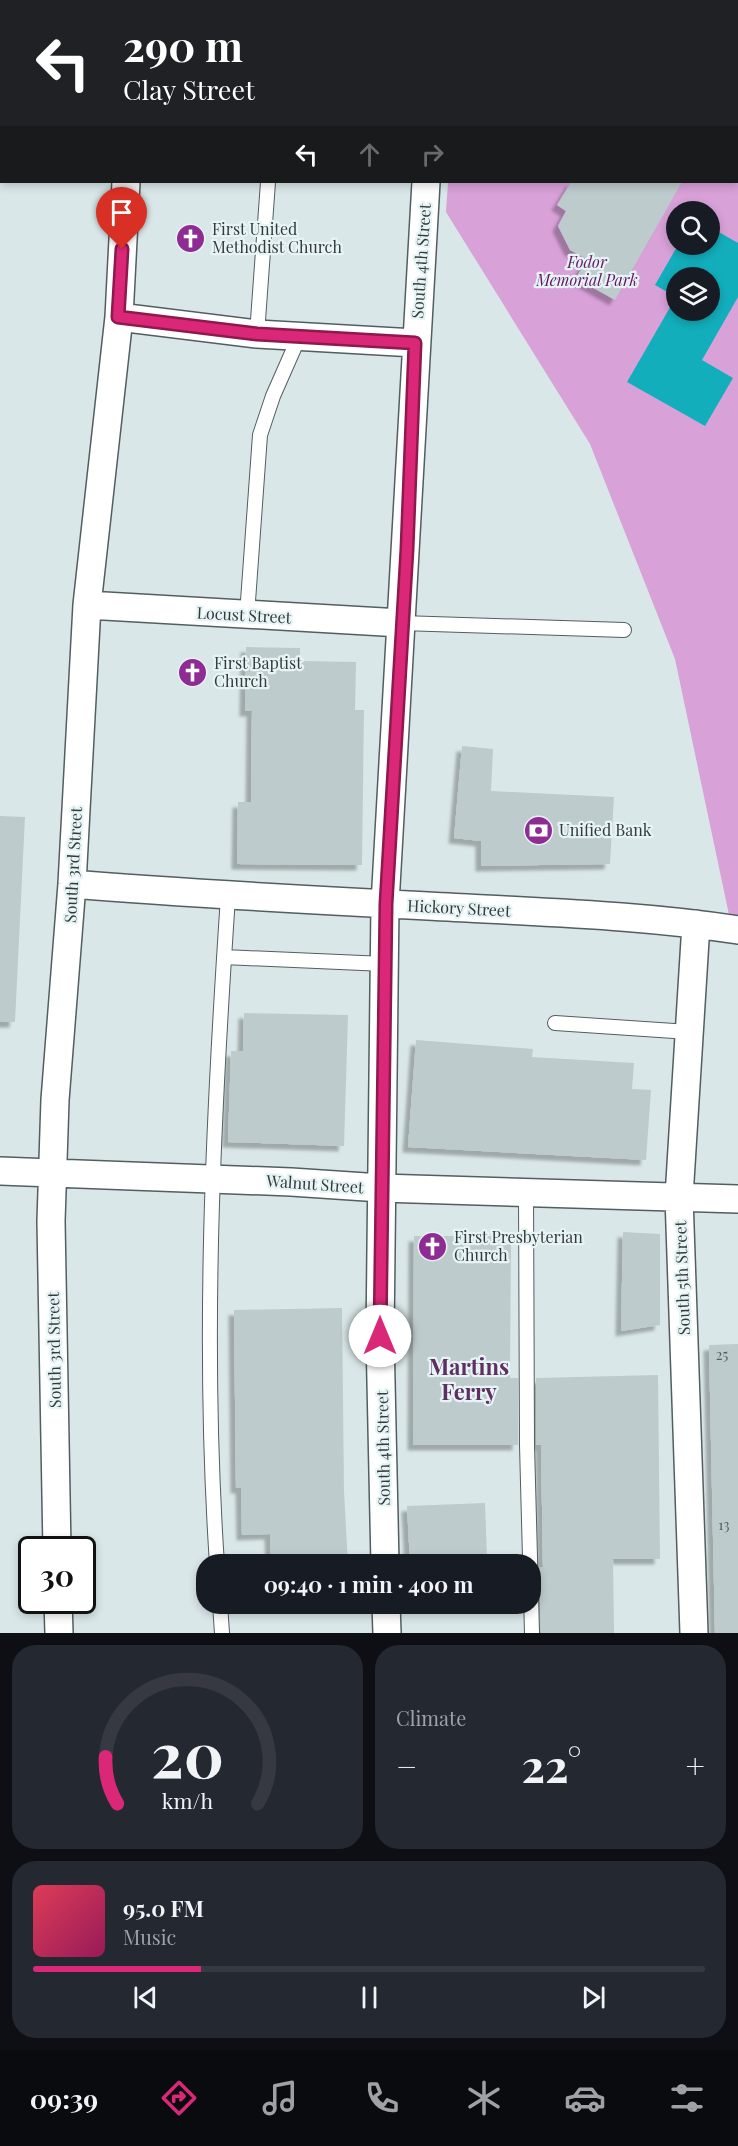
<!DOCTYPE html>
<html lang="en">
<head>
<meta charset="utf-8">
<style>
  body { margin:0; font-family:"Playfair Display",serif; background:#242831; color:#f1f3f6; height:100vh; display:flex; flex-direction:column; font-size:22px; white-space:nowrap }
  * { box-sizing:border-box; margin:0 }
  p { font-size:20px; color:#9ea1a6 }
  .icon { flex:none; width:33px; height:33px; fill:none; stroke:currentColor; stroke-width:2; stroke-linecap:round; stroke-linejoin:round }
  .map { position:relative; height:1633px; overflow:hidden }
  .side { display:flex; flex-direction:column; gap:12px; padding:12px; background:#0d0f14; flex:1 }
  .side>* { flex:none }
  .top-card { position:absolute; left:0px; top:0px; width:738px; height:183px; box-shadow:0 3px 9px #0003; background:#202124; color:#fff; overflow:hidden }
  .fabs { position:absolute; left:666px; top:201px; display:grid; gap:12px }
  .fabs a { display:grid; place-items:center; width:54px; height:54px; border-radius:50%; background:#171b24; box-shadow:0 3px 9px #0003; font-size:30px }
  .speed { position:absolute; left:18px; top:1536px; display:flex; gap:12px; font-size:30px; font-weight:700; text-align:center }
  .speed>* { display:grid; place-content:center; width:78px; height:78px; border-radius:50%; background:#171b24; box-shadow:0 3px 9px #0003; line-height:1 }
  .speed .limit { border:3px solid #111; border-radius:9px; background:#fff; color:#111 }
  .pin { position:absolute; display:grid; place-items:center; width:51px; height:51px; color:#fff; margin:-62px -26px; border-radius:50% 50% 50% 0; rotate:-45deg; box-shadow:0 0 6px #0007 }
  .pin .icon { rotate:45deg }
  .me { position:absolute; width:66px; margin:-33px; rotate:0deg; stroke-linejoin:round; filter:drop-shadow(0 0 4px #0008) }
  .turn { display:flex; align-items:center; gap:21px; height:126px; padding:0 24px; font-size:27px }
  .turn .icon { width:78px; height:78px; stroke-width:2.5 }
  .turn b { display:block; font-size:42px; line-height:51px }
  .lanes { display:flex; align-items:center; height:57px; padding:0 24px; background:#0003; justify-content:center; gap:30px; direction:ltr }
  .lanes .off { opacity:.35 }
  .big { font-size:45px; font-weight:700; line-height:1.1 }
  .side .tile { flex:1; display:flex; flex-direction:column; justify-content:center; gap:9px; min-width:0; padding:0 21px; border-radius:24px; background:#242831 }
  .side .dial { align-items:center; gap:0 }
  .dial svg { height:156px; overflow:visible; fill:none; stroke:#363941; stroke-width:7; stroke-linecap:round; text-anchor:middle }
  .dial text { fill:#f1f3f6; stroke:none }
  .song { display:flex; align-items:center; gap:18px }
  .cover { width:72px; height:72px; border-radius:9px; background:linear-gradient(135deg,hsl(350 70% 55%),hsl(330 70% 35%)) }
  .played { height:6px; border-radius:3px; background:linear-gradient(90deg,#db2777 25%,#363941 25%) }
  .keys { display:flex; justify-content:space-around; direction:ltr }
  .heat { display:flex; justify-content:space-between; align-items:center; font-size:33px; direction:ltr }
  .side .tiles { flex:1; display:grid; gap:12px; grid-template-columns:1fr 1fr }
  .tile:last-child { grid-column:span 2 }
  .trip { position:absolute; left:196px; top:1554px; width:345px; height:60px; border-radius:24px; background:#171b24; box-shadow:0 3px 9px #0003; font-weight:700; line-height:60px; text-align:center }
  .dock { display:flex; height:96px; justify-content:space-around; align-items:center; background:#090b0e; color:#9ea1a6 }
  .dock .icon { width:42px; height:42px }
  .dock .selected { color:#db2777 }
  .dock b { font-size:27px; color:#f1f3f6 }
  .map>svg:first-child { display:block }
  .green { fill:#d8a1d8; fill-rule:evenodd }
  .water { fill:#13aebc; fill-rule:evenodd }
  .building { fill:#becbcd; filter:url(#shadow) }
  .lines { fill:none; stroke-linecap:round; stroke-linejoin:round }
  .lane-casing { stroke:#525e5f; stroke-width:16 }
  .street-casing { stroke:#525e5f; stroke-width:30 }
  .lane { stroke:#fff; stroke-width:14 }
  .street { stroke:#fff; stroke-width:27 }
  .route-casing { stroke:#8e194d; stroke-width:15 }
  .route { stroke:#db2777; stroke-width:10 }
  .labels { text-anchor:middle; stroke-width:4.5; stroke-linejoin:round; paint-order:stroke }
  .number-label { font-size:14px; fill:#575e60 }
  .poi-label { font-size:16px; fill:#353a3b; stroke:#e7f4f5; text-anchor:start }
  .street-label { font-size:16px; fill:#353a3b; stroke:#e7f4f5 }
  .park-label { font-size:16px; font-style:italic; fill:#631766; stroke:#e7f4f5 }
  .district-label { font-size:22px; font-weight:bold; fill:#5f2f61; stroke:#e7f4f5 }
</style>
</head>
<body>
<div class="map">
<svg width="738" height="1633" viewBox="0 0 738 1633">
  <defs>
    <filter id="shadow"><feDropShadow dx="-5.5" dy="5.5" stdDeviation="1.5" flood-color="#0004"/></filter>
  </defs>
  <rect width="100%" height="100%" fill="#dae7e8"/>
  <!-- green -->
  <path class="green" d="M737 157 738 158V929H732L675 659 590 444 446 212 448 182H736ZM676 212H710V244H676ZM676 278H710V310H676Z"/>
  <!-- water -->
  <path class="water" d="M710 227 738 243V297L702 360 733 378 705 426 627 382 676 297 655 285 678 245 710 244ZM676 278H710V310H676Z"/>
  <!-- building -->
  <path class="building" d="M571 182H682L615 300 576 278 587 259 570 250 558 226 566 211 557 205Z
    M246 647 300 648V661L356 662 355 710H364L362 865 237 864 238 802H251L252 711H245Z
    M462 746 493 749 491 791 614 797 610 864 481 866V841L454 838Z
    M0 816 25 817 15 1022H0Z
    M244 1013 348 1015 344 1146 228 1142 231 1051H243Z
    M416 1040 533 1049 532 1057 634 1063 632 1089 651 1090 646 1160 408 1147Z
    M623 1232 660 1234V1325L621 1331Z
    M414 1236H511L510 1378H518V1445H413Z
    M342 1308 344 1491 348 1564H297V1561L271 1562 270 1534 242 1535 241 1488H236L234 1310Z
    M738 1344V1633H715L709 1345Z
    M658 1375 660 1559H613L614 1633H541L539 1567H543L541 1445H536V1378Z
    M485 1503 487 1558 410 1562 407 1506Z"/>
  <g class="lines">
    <defs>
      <path id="lane" d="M257 334 268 182
        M247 615 260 435 273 396 299 337
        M401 623 624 630
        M224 957 385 964
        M555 1023 689 1032
        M526 1192 527 1445 532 1633
        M217 1564C202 1342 213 1119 228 897
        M220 1604 222 1633"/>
      <path id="street" d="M328 0 329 2
        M710 0 712 2
        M139 2V0
        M443 2 444 0
        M736 17 738 18
        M0 37H2
        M119 317 257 334 415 343
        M87 605 401 623
        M72 884C204 895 335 901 467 908 557 913 649 916 738 930
        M0 1171 291 1182 381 1188 738 1199
        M57 1550 51 1221 55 1100 72 884 87 605 119 317 126 182
        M385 1564 380 1336 385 904 426 182
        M58 1600 59 1633
        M386 1604 387 1633
        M694 1633 679 1197 696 924"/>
    </defs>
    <!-- lane casing -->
    <use href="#lane" class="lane-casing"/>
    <!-- street casing -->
    <use href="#street" class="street-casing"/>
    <!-- lane -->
    <use href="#lane" class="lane"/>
    <!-- street -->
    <use href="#street" class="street"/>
  </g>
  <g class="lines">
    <defs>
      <path id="route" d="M122 249 118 317 257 334 415 343 407 549 386 904 380 1336"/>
    </defs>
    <!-- route casing -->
    <use href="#route" class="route-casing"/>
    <!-- route -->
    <use href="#route" class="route"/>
  </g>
  <!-- icons -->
  <defs>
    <symbol id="church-disc" viewBox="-11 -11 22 22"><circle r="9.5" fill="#8f2c94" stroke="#e7f4f5"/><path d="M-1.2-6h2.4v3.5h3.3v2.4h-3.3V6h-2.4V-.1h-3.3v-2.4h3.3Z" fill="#fff"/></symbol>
    <symbol id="bank-disc" viewBox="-11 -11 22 22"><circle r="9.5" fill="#8f2c94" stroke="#e7f4f5"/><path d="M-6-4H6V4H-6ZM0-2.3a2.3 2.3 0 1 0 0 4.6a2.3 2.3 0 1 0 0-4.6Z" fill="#fff"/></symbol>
  </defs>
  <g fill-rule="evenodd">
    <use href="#church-disc" x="174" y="222" width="33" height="33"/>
    <use href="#church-disc" x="176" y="656" width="33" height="33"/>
    <use href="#bank-disc" x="522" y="814" width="33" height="33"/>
    <use href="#church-disc" x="416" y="1230" width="33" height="33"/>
  </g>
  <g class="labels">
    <!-- number labels -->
    <g class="number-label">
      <text x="722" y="1360">25</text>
      <text x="724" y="1530">13</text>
    </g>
    <!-- poi labels -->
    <g class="poi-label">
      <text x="212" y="235">First United<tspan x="212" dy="18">Methodist Church</tspan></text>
      <text x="214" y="669">First Baptist<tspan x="214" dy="18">Church</tspan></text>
      <text x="559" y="836">Unified Bank</text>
      <text x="454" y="1243">First Presbyterian<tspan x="454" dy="18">Church</tspan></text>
    </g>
    <!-- street labels -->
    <g class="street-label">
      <text transform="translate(421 261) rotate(-86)" y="6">South 4th Street</text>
      <text transform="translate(244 615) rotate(3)" y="6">Locust Street</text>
      <text transform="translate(73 865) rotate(-87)" y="6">South 3rd Street</text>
      <text transform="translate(459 908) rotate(3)" y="6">Hickory Street</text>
      <text transform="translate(315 1184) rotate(4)" y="6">Walnut Street</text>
      <text transform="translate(682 1278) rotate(-92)" y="6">South 5th Street</text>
      <text transform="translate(54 1350) rotate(-91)" y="6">South 3rd Street</text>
      <text transform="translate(383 1448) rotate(-91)" y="6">South 4th Street</text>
    </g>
    <!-- park labels -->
    <g class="park-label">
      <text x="587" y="268">Fodor<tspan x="587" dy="18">Memorial Park</tspan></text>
    </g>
    <!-- district labels -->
    <g class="district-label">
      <text x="469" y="1375">Martins<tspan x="469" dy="25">Ferry</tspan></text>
    </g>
  </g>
</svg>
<div class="fabs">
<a><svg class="icon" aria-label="search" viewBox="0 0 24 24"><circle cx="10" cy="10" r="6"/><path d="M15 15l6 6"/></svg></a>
<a><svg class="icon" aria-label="layers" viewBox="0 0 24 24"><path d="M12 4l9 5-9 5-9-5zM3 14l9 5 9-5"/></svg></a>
</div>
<div class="speed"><div class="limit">30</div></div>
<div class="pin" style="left:122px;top:249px;background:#d93025"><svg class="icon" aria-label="arrive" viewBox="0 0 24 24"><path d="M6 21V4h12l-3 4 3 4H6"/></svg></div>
<svg class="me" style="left:380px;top:1336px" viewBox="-20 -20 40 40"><circle r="19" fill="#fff"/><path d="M0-13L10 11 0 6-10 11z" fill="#db2777"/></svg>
<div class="trip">09:40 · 1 min · 400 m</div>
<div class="top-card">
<div class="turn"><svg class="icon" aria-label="left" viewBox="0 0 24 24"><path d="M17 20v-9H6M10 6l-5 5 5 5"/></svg><div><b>290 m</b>Clay Street</div></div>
<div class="lanes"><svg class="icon" aria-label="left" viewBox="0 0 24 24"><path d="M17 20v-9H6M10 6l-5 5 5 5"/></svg><svg class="icon off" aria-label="ahead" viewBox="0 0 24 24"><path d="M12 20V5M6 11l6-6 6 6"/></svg><svg class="icon off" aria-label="right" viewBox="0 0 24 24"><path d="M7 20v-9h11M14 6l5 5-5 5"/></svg></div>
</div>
</div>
<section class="side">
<div class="tiles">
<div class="tile dial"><svg viewBox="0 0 100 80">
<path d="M14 69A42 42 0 1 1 86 69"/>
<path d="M14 69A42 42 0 0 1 8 45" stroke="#db2777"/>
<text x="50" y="56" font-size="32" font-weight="700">20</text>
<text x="50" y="72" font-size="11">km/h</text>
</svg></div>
<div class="tile"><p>Climate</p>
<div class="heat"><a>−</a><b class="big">22°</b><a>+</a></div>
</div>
<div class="tile">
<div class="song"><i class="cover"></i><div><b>95.0 FM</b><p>Music</p></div></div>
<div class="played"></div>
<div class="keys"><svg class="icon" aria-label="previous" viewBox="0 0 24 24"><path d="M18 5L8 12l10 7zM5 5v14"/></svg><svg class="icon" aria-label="pause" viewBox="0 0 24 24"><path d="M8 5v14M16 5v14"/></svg><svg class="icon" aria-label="next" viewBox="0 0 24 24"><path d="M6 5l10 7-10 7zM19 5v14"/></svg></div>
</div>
</div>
</section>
<nav class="dock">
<b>09:39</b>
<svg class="icon selected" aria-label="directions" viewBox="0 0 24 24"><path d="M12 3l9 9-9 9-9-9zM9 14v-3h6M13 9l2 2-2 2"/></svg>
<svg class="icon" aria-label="music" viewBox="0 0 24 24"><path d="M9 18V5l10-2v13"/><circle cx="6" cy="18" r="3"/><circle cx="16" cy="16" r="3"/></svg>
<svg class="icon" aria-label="phone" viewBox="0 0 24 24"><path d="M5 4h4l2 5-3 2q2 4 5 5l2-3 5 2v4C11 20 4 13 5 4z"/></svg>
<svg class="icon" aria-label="climate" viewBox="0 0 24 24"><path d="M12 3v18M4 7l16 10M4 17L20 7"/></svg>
<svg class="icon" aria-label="car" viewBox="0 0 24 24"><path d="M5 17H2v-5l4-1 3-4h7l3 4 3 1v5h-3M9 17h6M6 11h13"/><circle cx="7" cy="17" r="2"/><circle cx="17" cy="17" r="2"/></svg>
<svg class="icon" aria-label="filters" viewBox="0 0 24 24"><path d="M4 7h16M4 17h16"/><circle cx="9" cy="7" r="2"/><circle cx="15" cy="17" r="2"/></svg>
</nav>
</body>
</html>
